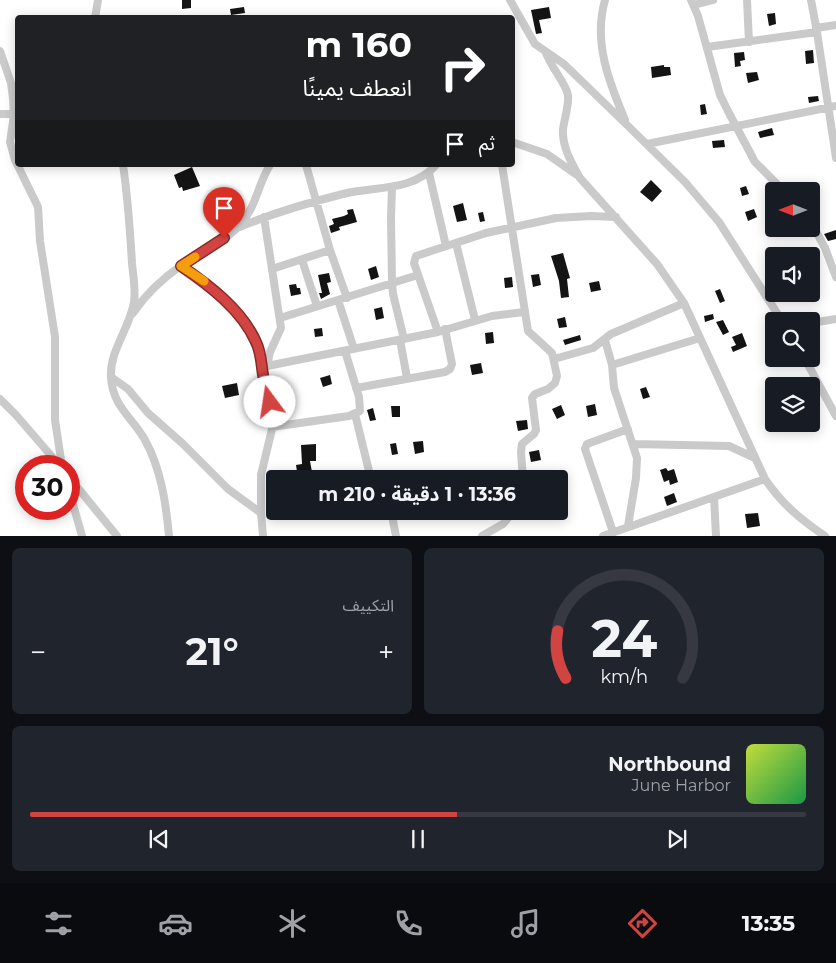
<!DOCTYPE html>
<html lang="ar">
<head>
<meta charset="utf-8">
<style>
  body { margin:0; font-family:Montserrat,"Noto Sans Arabic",sans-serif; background:#20242c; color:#f1f3f6; direction:rtl; height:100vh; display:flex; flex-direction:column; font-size:19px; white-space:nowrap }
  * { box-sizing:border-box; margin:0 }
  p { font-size:16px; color:#9ea1a6 }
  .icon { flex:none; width:28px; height:28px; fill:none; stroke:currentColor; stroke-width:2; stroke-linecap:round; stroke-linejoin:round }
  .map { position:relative; height:536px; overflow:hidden; direction:ltr }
  .details { display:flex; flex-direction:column; gap:12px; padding:12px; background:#0d0f14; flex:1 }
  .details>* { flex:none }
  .top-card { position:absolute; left:15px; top:15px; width:500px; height:152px; border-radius:5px; box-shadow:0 2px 12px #0003; direction:rtl; background:#202124; color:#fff; overflow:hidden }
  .needle { width:32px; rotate:270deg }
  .buttons { position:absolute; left:765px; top:182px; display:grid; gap:10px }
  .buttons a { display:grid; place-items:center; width:55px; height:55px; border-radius:5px; background:#171b24; box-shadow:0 2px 12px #0003; font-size:25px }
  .speed { position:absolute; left:15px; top:455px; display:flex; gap:10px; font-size:25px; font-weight:700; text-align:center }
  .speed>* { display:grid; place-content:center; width:65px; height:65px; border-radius:50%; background:#171b24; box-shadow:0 2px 12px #0003; line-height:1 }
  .speed .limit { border:8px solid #d22; background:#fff; color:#111 }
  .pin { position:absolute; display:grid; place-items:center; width:42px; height:42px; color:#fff; margin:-51px -21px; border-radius:50% 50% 50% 0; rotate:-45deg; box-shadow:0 0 5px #0007 }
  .pin .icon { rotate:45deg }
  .me { position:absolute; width:55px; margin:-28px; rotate:346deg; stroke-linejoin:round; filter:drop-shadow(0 0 4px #0008) }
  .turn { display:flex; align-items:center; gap:18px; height:105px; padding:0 20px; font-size:22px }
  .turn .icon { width:65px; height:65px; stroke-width:2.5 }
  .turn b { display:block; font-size:35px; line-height:42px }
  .then { display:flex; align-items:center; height:48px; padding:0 20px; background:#0003; gap:10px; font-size:19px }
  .big { font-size:38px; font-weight:700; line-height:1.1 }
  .details .tile { flex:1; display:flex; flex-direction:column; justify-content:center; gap:8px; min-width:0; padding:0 18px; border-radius:8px; background:#20242c }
  .details .dial { align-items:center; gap:0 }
  .dial svg { height:130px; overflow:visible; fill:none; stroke:#363941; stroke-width:7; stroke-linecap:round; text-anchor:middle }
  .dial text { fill:#f1f3f6; stroke:none }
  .song { display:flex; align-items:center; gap:15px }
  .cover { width:60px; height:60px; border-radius:8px; background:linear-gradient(135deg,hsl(70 70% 55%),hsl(140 70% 35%)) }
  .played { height:5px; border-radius:2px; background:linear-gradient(90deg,#d14442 55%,#363941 55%) }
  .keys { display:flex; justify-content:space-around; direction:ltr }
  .heat { display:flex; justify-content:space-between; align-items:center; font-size:28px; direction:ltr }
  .details .tiles { flex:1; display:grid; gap:12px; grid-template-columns:1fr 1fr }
  .tile:last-child { grid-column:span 2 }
  .trip { position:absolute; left:266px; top:470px; width:302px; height:50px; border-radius:5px; background:#171b24; box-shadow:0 2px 12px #0003; font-weight:700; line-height:50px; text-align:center; direction:rtl }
  .tab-bar { display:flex; height:80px; justify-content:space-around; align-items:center; background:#090b0e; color:#9ea1a6 }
  .tab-bar .icon { width:35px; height:35px }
  .tab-bar .active { color:#d14442 }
  .tab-bar b { font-size:22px; color:#f1f3f6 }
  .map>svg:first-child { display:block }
  .building { fill:#141414 }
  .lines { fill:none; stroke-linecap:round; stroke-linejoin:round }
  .minor { stroke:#cacaca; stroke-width:8 }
  .route-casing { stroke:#882c2b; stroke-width:12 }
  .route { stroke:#d14442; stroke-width:9 }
  .slow { stroke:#f59e0b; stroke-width:9 }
</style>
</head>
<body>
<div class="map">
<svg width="836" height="536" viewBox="0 0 836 536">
  <rect width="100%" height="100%" fill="#fff"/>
  <!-- building -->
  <path class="building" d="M182 0H191V8L182 9Z
    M244 7 245 13 231 15 230 9Z
    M549 7 551 18 539 20 542 33 536 34 531 10Z
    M775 13 776 24 769 26 767 14Z
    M813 50 814 63 806 64 805 51Z
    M744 52 745 60 740 61 741 66 735 67 734 53Z
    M664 65V67H670L671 75 652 78 651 67Z
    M757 72 759 80 748 83 746 73Z
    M818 96 819 101 809 103 808 97Z
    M705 104 707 114 701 115 700 105Z
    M772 128 774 135 760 138 758 132Z
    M724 140 725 147 713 148 712 141Z
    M192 167 200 186 183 191 182 187 179 188 174 175Z
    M651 180 662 191 652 202 640 192Z
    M746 186 749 194 742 196 740 188Z
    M463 203 467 220 457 222 453 206Z
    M353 209 357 222 339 227 340 230 331 233 329 226 334 224 332 219 344 216 348 214 347 210Z
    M754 209 757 217 748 221 745 212Z
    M483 212 485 221 480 222 478 213Z
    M836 230V239L828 241 824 234Z
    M563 253 570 278 567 279 569 297 561 298 559 281 551 256Z
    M376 266 379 277 371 280 368 269Z
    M329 273 331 282 327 283 330 294 321 299 319 293H322L318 275Z
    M539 274 541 285 533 287 531 275Z
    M512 277 513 287 505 288 504 278Z
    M599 281 601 290 591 292 589 283Z
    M296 284 297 288H300L301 294 291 296 289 285Z
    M720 289 725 301 720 303 715 291Z
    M382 307 384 318 376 320 374 309Z
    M713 314 714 319 705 322 704 316Z
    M565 317 567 327 559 328 557 319Z
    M723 320 729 332 723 335 716 322Z
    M322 328 323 336 315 337 314 329Z
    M493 332 494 343 486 344 485 333Z
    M742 333 747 346 733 352 731 347 736 345 732 337Z
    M580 335 581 340 565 345 563 340Z
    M481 363 483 373 472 375 470 365Z
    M330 375 332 384 323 387 320 378Z
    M237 383 239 395 225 398 222 386Z
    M646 387 650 397 643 399 640 389Z
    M595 404 597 415 588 417 586 406Z
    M561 405 565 415 557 419 552 409Z
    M391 406H400V417H392Z
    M373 408 376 420 370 421 367 410Z
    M527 420 528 429 518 431 516 421Z
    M423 441 424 452 415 454 413 442Z
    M396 443 398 454 392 455 390 444Z
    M316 444V461H310L312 472 307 473V476L298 478 296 465 302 464 301 445Z
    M539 450 541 460 531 462 529 452Z
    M666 468 668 471 674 469 678 482 670 485 669 480 664 482 660 470Z
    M674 493 677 502 667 506 664 497Z
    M758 513 760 526 747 528 745 514Z"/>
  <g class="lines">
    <!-- minor -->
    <path class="minor" d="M510 0 535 44 564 64 627 125 685 182 719 222 782 321
      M605 0C593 42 609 82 625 120
      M691 0 698 16 720 95 730 115 755 162 784 191
      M747 0 749 42
      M811 0 817 32 836 158
      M694 5 713 0
      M95 18 98 0
      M816 28 836 25
      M707 47 817 32
      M0 51 11 83 13 98 14 115 10 142 15 160 38 207 40 241 55 337V420L62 466
      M546 53C551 67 566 84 568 95 569 107 564 119 563 130 562 147 572 164 580 178L657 264 684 303 765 479C782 504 800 519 825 536
      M0 114H18
      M512 142 547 154 577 175
      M647 144 836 106
      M123 165C128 198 130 230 132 263 133 275 136 290 134 302 130 328 109 351 111 378 113 407 133 418 145 440 161 469 166 503 169 536
      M306 165 330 250 347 298
      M502 165 528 331 552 353 557 376 555 383 548 389 535 394 532 398 536 430 534 434 522 444 521 452 523 479
      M429 173 446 246
      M392 188 391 217 392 283 393 294 404 339
      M264 217 281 328 270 352 267 366
      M811 222 825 248 836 277
      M240 227C273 213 307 203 343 194 375 186 412 192 436 165
      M456 243 475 320
      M302 260 317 306
      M181 266 209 285 229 304 251 331 260 352 272 417V429L261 475V513L263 536
      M272 269 330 250
      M338 300 354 349
      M133 313C146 294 163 278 182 265 201 253 224 242 239 226 257 206 257 186 270 165
      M280 318 418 275
      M781 319 792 321
      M811 323 836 319
      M438 332 414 263 416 256 486 233 556 218 591 216 616 217
      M400 340 407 378
      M605 340 612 365 614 388 637 458 636 478 628 526
      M554 359 593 348 611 334 684 303
      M805 359 836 416
      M612 365 700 338
      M262 367 438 332 492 316 524 312
      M111 377 128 389 148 413 182 443 228 489 261 513
      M356 388 445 372 450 369 452 364 445 329
      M0 399 16 415 60 466
      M355 414 369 471 373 479
      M272 427 349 416 360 411 359 397 345 351
      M634 444 729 446 755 458
      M69 477 117 536
      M69 490 82 536
      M714 497 716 536
      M391 511 396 536
      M613 532 585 449 587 444 628 429
      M482 536 503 524 514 511
      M603 536 765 479"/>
  </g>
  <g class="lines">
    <defs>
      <path id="route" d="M224 238 181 266C209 285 242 310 256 342 262 354 261 367 264 380 265 387 268 395 270 402"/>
    </defs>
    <!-- route casing -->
    <use href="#route" class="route-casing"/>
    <!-- route -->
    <use href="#route" class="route"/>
    <!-- slow -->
    <path class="slow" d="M195 257 181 266 204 281"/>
  </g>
</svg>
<div class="buttons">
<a><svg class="needle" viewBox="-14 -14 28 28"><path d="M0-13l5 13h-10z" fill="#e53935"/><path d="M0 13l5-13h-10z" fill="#9ea1a6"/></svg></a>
<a><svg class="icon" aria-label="sound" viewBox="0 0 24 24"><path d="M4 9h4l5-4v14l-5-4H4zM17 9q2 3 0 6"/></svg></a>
<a><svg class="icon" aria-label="search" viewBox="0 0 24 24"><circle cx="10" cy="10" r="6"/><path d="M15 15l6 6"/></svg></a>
<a><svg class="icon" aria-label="layers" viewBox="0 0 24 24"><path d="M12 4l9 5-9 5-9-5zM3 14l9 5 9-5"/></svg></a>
</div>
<div class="speed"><div class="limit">30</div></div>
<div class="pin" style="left:224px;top:238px;background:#d93025"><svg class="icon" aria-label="arrive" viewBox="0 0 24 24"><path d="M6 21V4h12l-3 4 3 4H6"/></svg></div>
<svg class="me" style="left:270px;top:402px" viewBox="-20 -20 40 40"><circle r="19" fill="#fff"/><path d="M0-13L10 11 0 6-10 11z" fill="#d14442"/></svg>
<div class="trip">13:36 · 1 دقيقة · 210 m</div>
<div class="top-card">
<div class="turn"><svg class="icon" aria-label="right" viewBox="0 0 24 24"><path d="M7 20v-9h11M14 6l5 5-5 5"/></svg><div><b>160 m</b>انعطف يمينًا</div></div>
<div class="then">ثم<svg class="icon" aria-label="arrive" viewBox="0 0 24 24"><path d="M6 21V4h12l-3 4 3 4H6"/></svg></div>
</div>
</div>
<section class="details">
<div class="tiles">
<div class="tile dial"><svg viewBox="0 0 100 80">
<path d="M14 69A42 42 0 1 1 86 69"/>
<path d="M14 69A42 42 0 0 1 9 40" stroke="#d14442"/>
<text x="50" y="56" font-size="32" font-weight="700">24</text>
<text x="50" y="72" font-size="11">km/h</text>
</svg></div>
<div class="tile"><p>التكييف</p>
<div class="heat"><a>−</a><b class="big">21°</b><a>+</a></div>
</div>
<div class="tile">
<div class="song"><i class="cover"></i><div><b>Northbound</b><p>June Harbor</p></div></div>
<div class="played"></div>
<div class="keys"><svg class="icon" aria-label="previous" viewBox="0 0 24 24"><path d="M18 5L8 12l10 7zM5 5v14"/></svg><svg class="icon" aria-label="pause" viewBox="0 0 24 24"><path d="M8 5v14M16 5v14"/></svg><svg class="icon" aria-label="next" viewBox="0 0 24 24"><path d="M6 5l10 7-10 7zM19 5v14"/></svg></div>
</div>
</div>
</section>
<nav class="tab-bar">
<b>13:35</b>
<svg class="icon active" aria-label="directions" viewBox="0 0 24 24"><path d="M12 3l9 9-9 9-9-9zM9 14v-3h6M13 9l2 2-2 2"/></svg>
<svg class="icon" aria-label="music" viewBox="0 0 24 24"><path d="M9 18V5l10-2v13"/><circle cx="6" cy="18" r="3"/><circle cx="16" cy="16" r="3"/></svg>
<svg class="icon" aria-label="phone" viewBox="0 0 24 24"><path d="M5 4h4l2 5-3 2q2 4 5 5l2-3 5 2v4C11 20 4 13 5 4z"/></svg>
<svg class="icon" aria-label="climate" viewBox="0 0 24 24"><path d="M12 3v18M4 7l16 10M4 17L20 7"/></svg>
<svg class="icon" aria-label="car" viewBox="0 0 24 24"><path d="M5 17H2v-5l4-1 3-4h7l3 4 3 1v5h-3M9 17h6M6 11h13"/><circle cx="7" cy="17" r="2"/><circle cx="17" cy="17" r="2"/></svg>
<svg class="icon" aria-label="filters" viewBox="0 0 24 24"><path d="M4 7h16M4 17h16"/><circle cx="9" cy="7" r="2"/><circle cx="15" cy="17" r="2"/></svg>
</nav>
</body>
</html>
